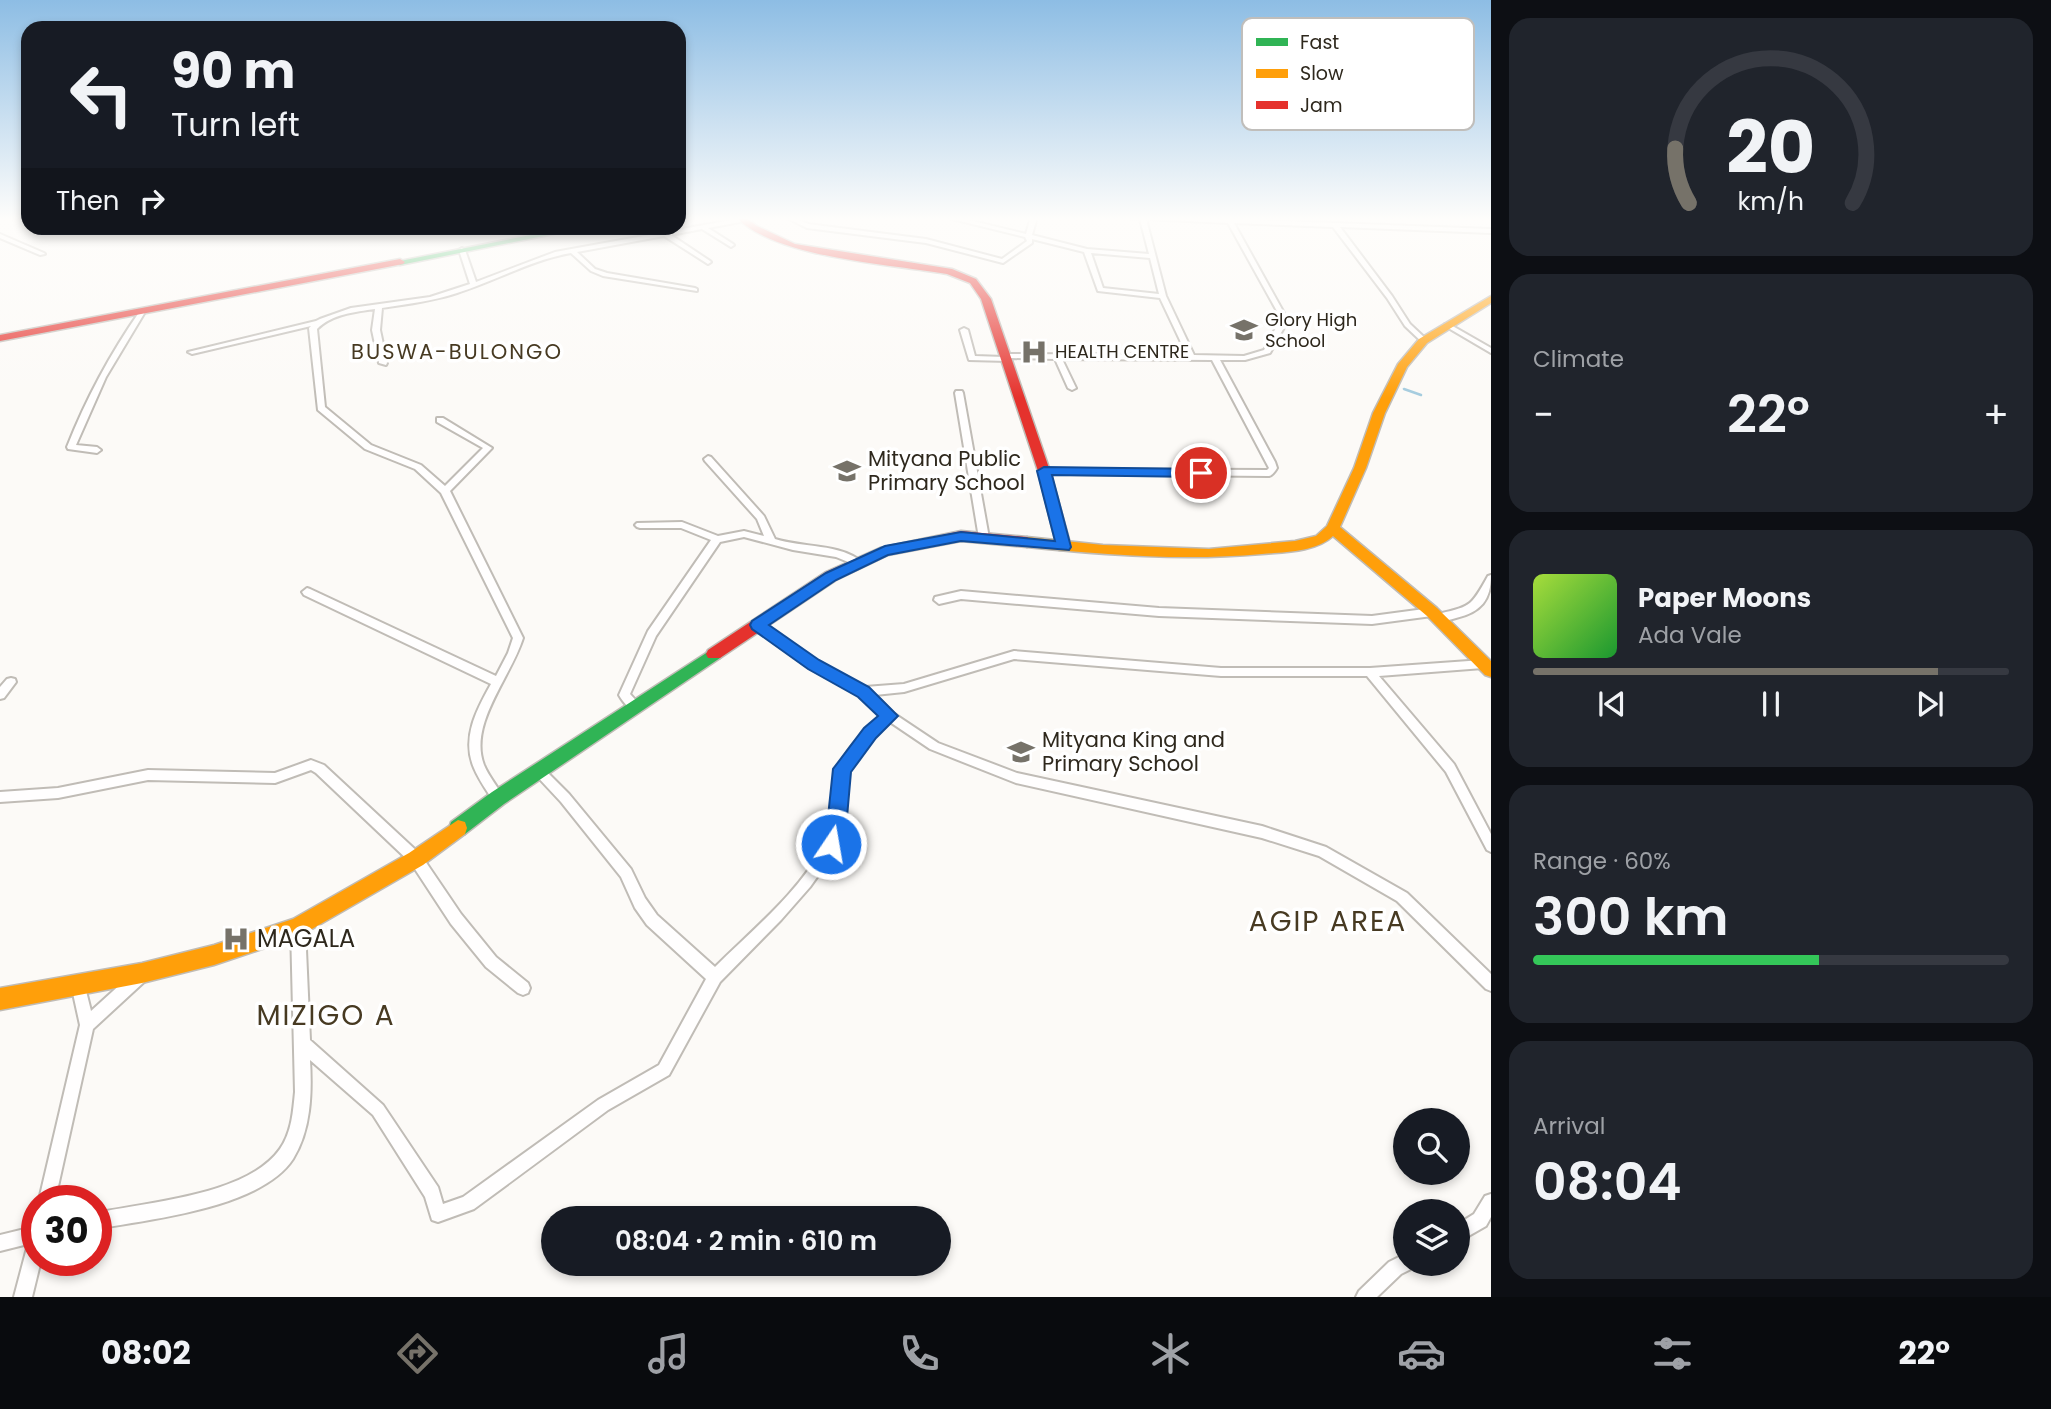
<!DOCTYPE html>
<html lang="en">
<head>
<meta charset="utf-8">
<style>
  body { margin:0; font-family:Poppins,sans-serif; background:#20242c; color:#f1f3f6; height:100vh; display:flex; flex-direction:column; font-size:26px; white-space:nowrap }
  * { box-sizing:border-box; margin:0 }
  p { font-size:23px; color:#9ea1a6 }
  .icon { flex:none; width:38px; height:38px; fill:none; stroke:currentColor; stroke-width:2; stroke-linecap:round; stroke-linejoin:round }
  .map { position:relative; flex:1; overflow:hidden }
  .panel { display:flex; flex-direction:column; gap:18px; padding:18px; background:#0d0f14; width:560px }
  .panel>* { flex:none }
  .guide { position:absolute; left:21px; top:21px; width:665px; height:214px; border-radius:21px; box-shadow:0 4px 10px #0003; background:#171b24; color:#f1f3f6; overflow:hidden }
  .buttons { position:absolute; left:1393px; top:1108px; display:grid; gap:14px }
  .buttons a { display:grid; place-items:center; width:77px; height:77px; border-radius:50%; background:#171b24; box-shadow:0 4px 10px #0003; font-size:35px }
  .speed { position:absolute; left:21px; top:1185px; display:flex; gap:14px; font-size:35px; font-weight:700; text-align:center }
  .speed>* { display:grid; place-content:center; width:91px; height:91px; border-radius:50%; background:#171b24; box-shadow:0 4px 10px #0003; line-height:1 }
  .speed .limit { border:10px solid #d22; background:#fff; color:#111 }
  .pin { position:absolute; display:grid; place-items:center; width:60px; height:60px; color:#fff; margin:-30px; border:4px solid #fff; border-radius:50%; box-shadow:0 2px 7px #0007 }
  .me { position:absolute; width:77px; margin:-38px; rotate:12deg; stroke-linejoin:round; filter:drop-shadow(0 0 5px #0008) }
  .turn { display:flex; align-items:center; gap:24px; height:147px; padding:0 35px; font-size:32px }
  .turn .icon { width:91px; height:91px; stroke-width:2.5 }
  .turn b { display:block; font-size:49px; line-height:60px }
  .then { display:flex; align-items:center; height:66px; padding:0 35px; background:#0003; gap:14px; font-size:26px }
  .big { font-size:52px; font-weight:600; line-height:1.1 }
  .panel .tile { flex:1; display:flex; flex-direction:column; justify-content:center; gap:10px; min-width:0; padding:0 24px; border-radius:21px; background:#20242c }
  .panel .dial { align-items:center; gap:0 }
  .dial svg { height:182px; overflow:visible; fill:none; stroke:#363941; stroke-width:7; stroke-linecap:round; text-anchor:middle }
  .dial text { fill:#f1f3f6; stroke:none }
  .song { display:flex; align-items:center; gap:21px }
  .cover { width:84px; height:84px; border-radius:10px; background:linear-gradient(135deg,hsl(80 70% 55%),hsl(130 70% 35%)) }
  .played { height:7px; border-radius:4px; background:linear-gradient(90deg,#767269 85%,#363941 85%) }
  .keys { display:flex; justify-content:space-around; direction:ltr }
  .heat { display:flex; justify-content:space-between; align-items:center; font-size:38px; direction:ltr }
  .charge { height:10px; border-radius:5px; background:linear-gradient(90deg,#34c759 60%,#363941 0) }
  .trip { position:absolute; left:541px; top:1206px; width:410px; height:70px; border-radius:35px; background:#171b24; box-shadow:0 4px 10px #0003; font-weight:600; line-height:70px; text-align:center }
  .menu { display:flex; height:112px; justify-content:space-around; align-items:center; background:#090b0e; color:#9ea1a6 }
  .menu .icon { width:49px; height:49px }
  .menu .current { color:#767269 }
  .menu b { font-size:32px; color:#f1f3f6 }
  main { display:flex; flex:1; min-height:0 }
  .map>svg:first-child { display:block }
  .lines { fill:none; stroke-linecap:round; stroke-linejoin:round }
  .stream { stroke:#a4cbde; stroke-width:2.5 }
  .street-casing { stroke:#c0bcb6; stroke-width:4 }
  .fast-casing { stroke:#c0bcb6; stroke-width:3 }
  .slow-casing { stroke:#c0bcb6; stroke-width:3 }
  .jam-casing { stroke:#c0bcb6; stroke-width:3 }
  .street { fill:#fffefe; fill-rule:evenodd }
  .fast { fill:#30b455; fill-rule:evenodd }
  .slow { fill:#ff9f0a; fill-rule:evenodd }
  .jam { fill:#e5322d; fill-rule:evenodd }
  .route { fill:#1a73e8; stroke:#114b97; stroke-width:2 }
  .labels { text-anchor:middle; stroke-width:7; stroke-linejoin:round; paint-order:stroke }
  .far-poi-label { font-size:18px; fill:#2e281d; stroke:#fff; text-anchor:start }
  .far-quarter-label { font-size:21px; letter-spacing:2px; fill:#473a22; stroke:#fff }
  .poi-label { font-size:21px; fill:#2e281d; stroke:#fff; text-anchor:start }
  .near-poi-label { font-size:24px; fill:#2e281d; stroke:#fff; text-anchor:start }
  .near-quarter-label { font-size:28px; letter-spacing:2px; fill:#473a22; stroke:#fff }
  .key { fill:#fff; stroke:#c0bebb; stroke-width:2 }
  .key-label { font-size:19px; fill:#2e281d }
</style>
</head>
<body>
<main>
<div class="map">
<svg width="1491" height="1297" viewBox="0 0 1491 1297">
  <rect width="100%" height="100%" fill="#fcfaf7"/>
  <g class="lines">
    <!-- stream -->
    <path class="stream" d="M1404 389 1421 395"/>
    <defs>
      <path id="street" d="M785 217H792L808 224 926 239 1002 259 1027 241 1025 237 948 218 947 217H956L1026 234 1031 217H1037L1032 235 1087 249 1149 254 1140 219H1132L1129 217 1226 219 1229 217 1232 219 1491 229V233L1340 227 1392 296 1410 324 1426 339 1427 341 1423 343 1405 326 1387 298 1333 227 1234 223 1284 313 1287 322 1270 353 1245 360H1220L1275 462 1277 468C1275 471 1273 475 1269 476L1044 474 1040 471 1041 469 1267 470 1269 468 1212 360 1062 359 1076 388 1072 390 1068 388 1055 359 1011 358 1008 361 969 360 960 330 964 328 968 330 975 356 1004 357 1007 354 1187 355 1160 298 1098 291 1084 252 1032 239V243L1003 263 926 243 807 228ZM1146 219 1228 223 1278 313 1279 322 1264 350 1244 356 1194 355 1166 296ZM1091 253 1150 258 1159 294 1103 288Z
        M743 218 745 219V221L708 228 733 244 734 245 731 247 702 229 671 235 710 261 711 262 708 264 664 236 577 252 595 269 607 273 695 288 697 289V291L603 276 591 271 571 253C531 260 495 281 457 293 433 301 408 304 382 308L380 330 387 363 386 365 379 363 372 330 375 309C355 312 332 314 317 329L325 407 371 445 421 465 445 486 483 448 437 422V418H443L492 448 450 491 523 638C511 677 468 724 484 765 489 777 498 787 504 798L502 802 498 803 494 802C487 791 479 780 474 768 461 738 477 709 491 684L304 595 302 592 307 588 310 589 496 676 508 653 513 638 441 493 415 469 365 449 318 410 309 328 311 326 192 354 188 352 316 321 320 319 351 308 430 297 470 284 459 250 462 248 465 250 476 282 555 252Z
        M0 234 44 253 45 254 40 255 0 238Z
        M140 311 145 312 106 377 76 445 97 447 101 450 97 453 68 449 67 447C86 399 110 354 140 311Z
        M1445 324H1449L1491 348V353L1445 326Z
        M956 391H962L963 393 989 538 984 541 979 538 955 393Z
        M708 456 711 457 764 516 775 539C802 548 841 543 863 563L858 566 836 557 793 550 744 537 720 542 656 636 630 694 642 707 640 710C631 713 623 702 619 695L648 631 711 540 681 528H640L637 527 635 525 637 523 682 522 718 536 744 531 764 536 757 519 705 461 704 459Z
        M1491 575C1491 600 1481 612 1456 618 1449 620 1442 622 1434 621L1433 618 1434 615C1470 606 1470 609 1488 576Z
        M961 591 1159 608 1372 616 1432 608 1437 612 1432 616 1372 624 1159 616 961 599 939 604 934 600 935 597Z
        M758 621 817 662 865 687 904 684 1014 651 1221 668H1370L1483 660 1487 661 1488 664 1487 667 1483 668 1379 676 1454 764 1491 834V852L1487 850 1446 772 1367 676H1221L1014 659 904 692 875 695 893 713 938 743 1017 773 1262 826 1326 847 1407 893 1491 974V991L1486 989 1397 901 1319 856 1262 838 1016 783 930 749 890 722 861 750 849 769 845 785 843 817 839 838 822 870 810 887 781 920 720 982 669 1075 608 1110 474 1209 438 1222 432 1220 425 1197 373 1115 310 1060C312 1093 311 1130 293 1159 261 1208 151 1219 96 1229V1213C149 1202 248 1195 280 1149 292 1132 293 1111 295 1092L291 927 293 922 298 920 303 922 305 927 310 1040 383 1105 438 1187 443 1204 463 1197 598 1100 659 1065 706 979 647 925 635 908 621 877 561 802 533 772 535 768 539 767 543 768 569 794 631 869 645 898 657 915 715 967C753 929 800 892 825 843 832 828 831 811 832 795 835 759 855 739 882 716L860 695 809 668 754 628 753 625Z
        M11 678 15 679 16 682 4 698 0 699V687L7 679Z
        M311 760 324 765 421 855 461 914 496 957 528 983 530 988 528 993 523 995 518 993 486 967 451 924 411 863 316 773 311 770 275 783 148 780 58 798 0 802V792L58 788 148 770 275 773Z
        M139 970 144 972 146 977 144 982 93 1029 55 1200H39L80 1025 71 984 73 979 78 977 83 979 91 1011 134 972Z
        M1491 1194V1217L1486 1226 1458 1242V1224L1474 1214 1485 1196Z
        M37 1226V1260H41L32 1297H14L28 1244 0 1251V1235Z
        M1405 1254V1264H1413L1411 1269 1401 1274 1377 1297H1356L1359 1291 1389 1262Z"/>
      <path id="fast" d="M566 228H583L400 265 395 262Z
        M714 648 720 650 722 654 720 658 504 804 465 834 458 836 451 834 449 828 451 822 492 792Z"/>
      <path id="slow" d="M1491 296V303L1427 343 1407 367 1385 413 1366 468 1340 527 1437 608 1491 661V677L1485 675 1427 616 1333 536C1316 552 1285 552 1262 554 1183 561 1106 555 1027 547L1020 542 1027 537 1103 545 1209 549 1295 541 1316 536 1327 526 1354 468 1373 413 1398 364 1419 339Z
        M458 820 465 822 467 828 465 834 423 865 298 937 214 965 142 983 0 1010V988L142 963 214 945 293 919 409 853Z"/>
      <path id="jam" d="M736 217H745L757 226 795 244 952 269 976 279 991 299 1050 471 1071 547 1069 550H1059L1057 547 1038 471 981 299 970 283 947 274C890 264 775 258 736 217Z
        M400 259 405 262 403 264 0 341V335Z
        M961 531 1027 537 1034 542 1027 547 961 541 888 555 836 580 720 658H708L706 654 708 650 826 572 880 548Z"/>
    </defs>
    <!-- street casing -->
    <use href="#street" class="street-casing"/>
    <!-- fast casing -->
    <use href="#fast" class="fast-casing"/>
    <!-- slow casing -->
    <use href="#slow" class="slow-casing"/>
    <!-- jam casing -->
    <use href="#jam" class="jam-casing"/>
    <!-- street -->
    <use href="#street" class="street"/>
    <!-- fast -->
    <use href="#fast" class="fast"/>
    <!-- slow -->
    <use href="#slow" class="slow"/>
    <!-- jam -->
    <use href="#jam" class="jam"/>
  </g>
  <!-- sky -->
  <linearGradient id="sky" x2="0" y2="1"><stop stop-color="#8dbde4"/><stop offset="0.55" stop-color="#fefdfb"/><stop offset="1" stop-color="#fefdfb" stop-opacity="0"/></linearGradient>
  <rect width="1491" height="398" fill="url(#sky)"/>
  <!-- route -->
  <path class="route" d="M1044 467 1201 469 1208 473 1201 477 1052 475 1071 547 1069 550 961 541 888 555 836 580 769 625 819 660 869 687 898 716 876 738 851 772 847 817 837 850 831 853 824 850 821 844 828 817 833 769 864 728 878 716 858 697 808 669 752 629 750 625 752 621 826 573 885 546 961 532 1055 541 1037 471Z"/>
  <!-- icons -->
  <defs>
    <symbol id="school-bare" viewBox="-9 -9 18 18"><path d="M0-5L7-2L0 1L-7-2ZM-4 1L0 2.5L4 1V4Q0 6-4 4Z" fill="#767269" stroke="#fff" stroke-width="2.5" paint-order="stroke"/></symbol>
    <symbol id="hospital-bare" viewBox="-9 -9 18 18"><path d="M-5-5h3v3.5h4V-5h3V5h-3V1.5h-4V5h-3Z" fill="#767269" stroke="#fff" stroke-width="2.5" paint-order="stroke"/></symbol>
  </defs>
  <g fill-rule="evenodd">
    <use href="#school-bare" x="1225" y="311" width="38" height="38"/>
    <use href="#hospital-bare" x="1015" y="333" width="38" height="38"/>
    <use href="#school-bare" x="828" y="452" width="38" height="38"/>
    <use href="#school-bare" x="1002" y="733" width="38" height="38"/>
    <use href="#hospital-bare" x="217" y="920" width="38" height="38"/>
  </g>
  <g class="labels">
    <!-- far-poi labels -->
    <g class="far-poi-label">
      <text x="1265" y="326">Glory High<tspan x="1265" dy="21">School</tspan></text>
      <text x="1055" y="358">HEALTH CENTRE</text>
    </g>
    <!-- far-quarter labels -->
    <g class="far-quarter-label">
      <text x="457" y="359">BUSWA-BULONGO</text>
    </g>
    <!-- poi labels -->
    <g class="poi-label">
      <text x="868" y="466">Mityana Public<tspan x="868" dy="24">Primary School</tspan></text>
      <text x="1042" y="747">Mityana King and<tspan x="1042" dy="24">Primary School</tspan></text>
    </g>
    <!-- near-poi labels -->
    <g class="near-poi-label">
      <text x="257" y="947">MAGALA</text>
    </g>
    <!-- near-quarter labels -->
    <g class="near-quarter-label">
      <text x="1328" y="931">AGIP AREA</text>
      <text x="326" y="1025">MIZIGO A</text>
    </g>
  </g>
  <!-- legend -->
  <rect x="1242" y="18" width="232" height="112" rx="10" class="key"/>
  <rect x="1256" y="38" width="32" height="8" fill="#30b455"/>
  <rect x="1256" y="69" width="32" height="9" fill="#ff9f0a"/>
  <rect x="1256" y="101" width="32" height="8" fill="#e5322d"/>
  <g class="key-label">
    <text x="1300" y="49">Fast</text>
    <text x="1300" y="80">Slow</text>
    <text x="1300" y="112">Jam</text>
  </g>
</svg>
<div class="buttons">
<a><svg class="icon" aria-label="search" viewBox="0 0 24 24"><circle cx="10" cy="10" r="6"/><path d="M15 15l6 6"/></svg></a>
<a><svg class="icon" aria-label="layers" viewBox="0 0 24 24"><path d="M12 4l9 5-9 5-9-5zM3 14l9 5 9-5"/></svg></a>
</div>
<div class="speed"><div class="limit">30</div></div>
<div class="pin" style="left:1201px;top:473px;background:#d93025"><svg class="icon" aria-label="arrive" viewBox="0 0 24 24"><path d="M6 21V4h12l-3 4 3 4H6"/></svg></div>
<svg class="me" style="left:831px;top:844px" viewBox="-20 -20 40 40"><circle r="17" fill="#1a73e8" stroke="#fff" stroke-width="3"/><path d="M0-11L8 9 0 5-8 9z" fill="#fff"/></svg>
<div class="trip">08:04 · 2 min · 610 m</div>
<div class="guide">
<div class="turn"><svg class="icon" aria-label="left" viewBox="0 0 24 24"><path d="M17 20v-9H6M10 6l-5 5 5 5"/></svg><div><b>90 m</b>Turn left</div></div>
<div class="then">Then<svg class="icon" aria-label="right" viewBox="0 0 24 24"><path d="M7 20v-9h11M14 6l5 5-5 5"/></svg></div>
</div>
</div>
<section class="panel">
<div class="tile dial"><svg viewBox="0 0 100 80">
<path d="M14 69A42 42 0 1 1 86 69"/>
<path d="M14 69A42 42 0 0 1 8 45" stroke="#767269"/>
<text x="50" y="56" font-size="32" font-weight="700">20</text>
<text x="50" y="72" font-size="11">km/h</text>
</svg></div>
<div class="tile"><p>Climate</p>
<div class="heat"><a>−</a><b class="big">22°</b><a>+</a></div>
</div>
<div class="tile">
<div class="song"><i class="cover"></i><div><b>Paper Moons</b><p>Ada Vale</p></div></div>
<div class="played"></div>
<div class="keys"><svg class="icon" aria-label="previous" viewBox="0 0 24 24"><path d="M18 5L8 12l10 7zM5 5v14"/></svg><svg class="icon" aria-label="pause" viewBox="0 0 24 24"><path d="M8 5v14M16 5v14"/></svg><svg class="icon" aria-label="next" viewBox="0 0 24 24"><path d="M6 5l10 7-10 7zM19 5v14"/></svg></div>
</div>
<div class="tile"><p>Range · 60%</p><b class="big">300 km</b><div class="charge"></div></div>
<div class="tile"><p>Arrival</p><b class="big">08:04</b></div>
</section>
</main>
<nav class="menu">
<b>08:02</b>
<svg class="icon current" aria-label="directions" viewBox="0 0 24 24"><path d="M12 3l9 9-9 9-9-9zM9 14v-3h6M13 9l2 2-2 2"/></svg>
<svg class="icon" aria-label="music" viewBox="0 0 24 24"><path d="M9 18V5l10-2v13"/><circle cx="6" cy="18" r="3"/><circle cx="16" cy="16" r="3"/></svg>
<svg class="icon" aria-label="phone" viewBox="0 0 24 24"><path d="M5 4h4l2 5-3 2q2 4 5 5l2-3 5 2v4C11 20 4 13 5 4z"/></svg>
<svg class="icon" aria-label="climate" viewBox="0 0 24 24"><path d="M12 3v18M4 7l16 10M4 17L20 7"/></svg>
<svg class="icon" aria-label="car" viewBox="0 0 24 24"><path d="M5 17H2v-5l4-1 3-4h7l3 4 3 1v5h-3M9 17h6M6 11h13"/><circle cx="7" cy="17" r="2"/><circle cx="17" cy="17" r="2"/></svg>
<svg class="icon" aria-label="filters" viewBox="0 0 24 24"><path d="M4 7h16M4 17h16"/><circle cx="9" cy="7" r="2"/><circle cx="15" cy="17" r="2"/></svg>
<b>22°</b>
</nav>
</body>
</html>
